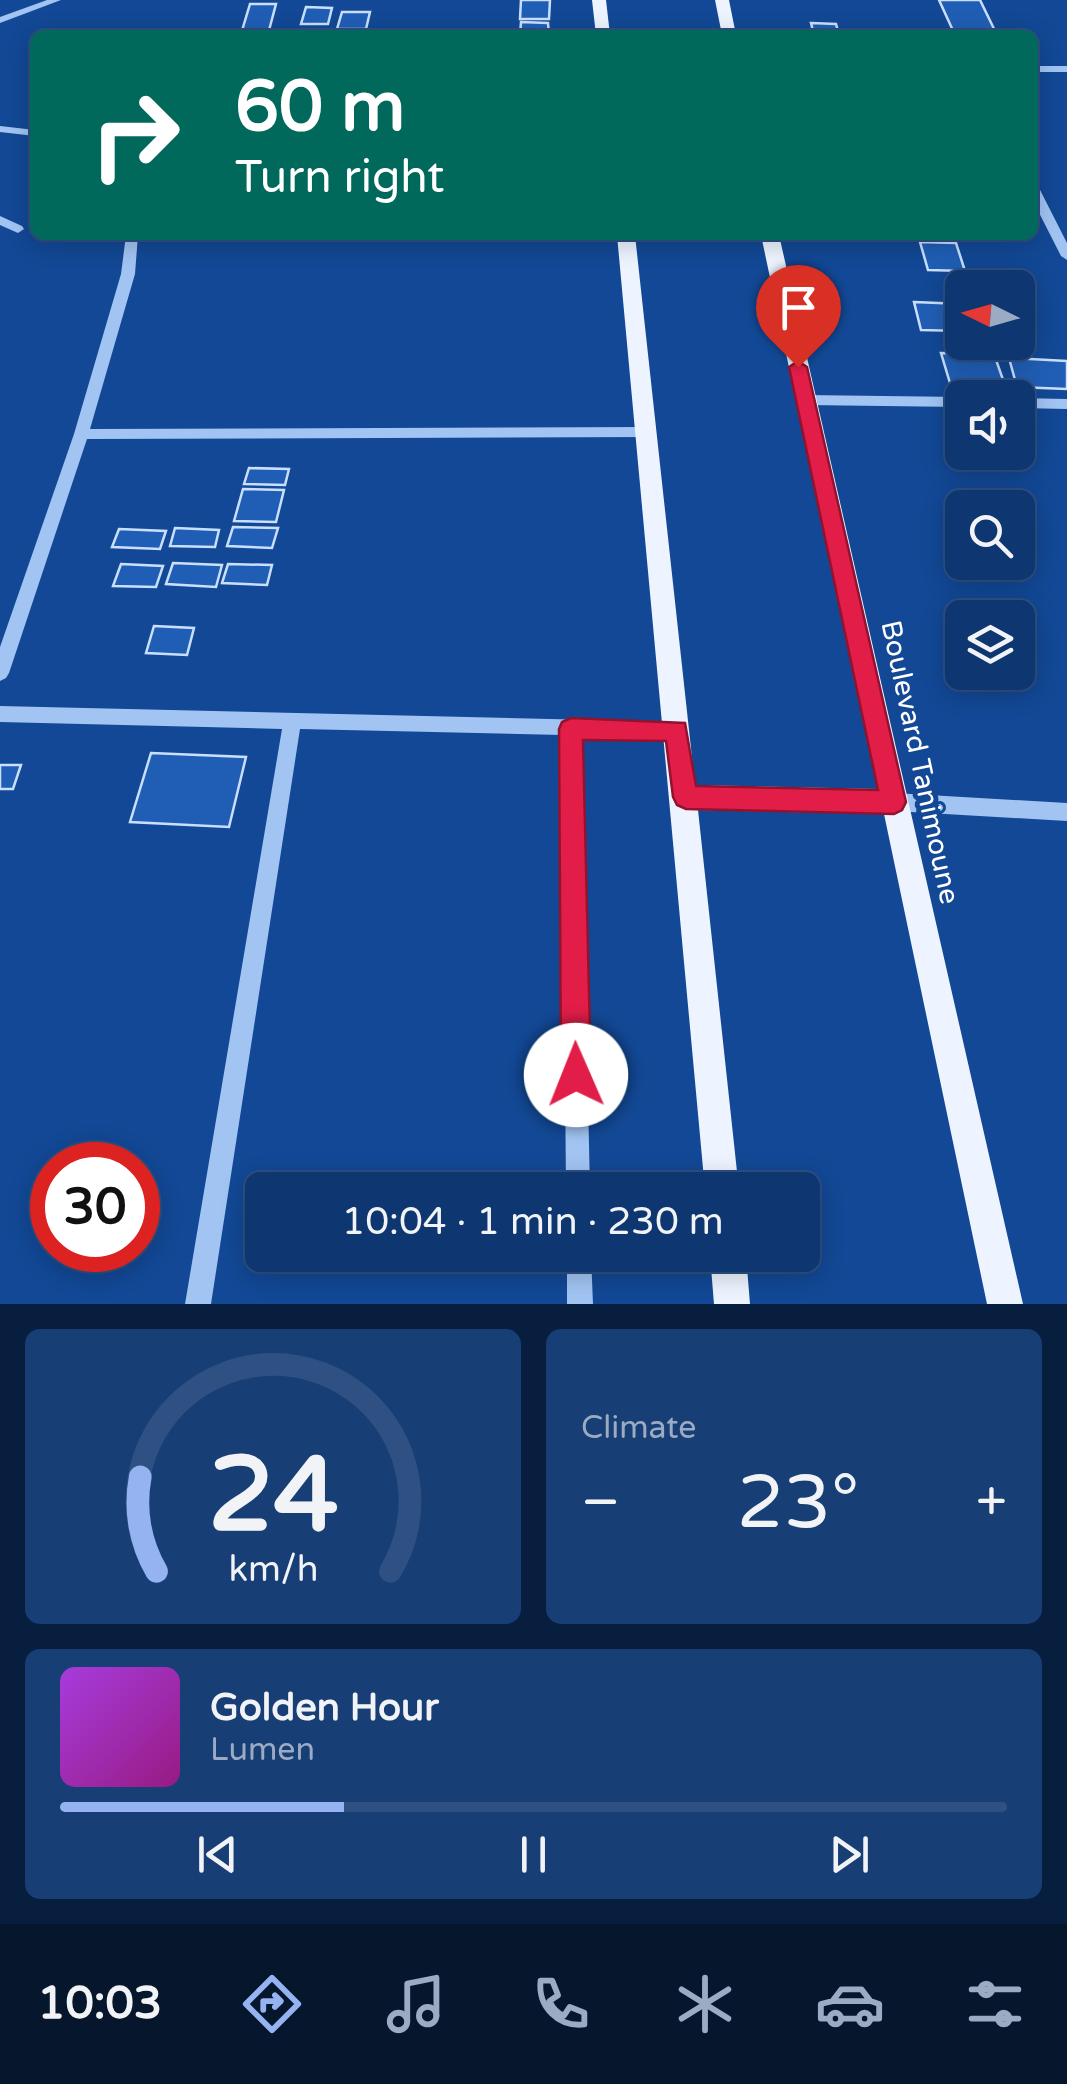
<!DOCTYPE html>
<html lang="en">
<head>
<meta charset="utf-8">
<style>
  body { margin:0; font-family:"Varela Round",sans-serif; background:#173e75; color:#f1f3f6; height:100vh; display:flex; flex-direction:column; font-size:38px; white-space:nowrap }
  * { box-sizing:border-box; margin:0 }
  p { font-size:32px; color:#9babc3 }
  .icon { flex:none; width:55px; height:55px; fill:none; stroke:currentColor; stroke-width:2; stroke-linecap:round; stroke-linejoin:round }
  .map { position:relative; height:1304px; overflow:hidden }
  .side { display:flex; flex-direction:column; gap:25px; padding:25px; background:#081e3e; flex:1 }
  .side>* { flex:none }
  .top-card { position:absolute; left:30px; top:30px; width:1008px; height:210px; border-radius:15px; box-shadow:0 5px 25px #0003,0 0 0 2px #2e5083; background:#00695c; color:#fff; overflow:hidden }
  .needle { width:65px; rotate:275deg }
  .tools { position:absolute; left:945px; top:270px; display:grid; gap:20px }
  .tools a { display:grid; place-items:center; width:90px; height:90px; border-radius:15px; background:#0e3670; box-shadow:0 5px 25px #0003,0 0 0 2px #2e5083; font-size:50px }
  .speed { position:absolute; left:30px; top:1142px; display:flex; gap:20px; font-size:50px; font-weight:700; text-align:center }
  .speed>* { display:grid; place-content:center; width:130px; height:130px; border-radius:50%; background:#0e3670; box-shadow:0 5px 25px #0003,0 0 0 2px #2e5083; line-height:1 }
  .speed .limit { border:15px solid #d22; background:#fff; color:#111 }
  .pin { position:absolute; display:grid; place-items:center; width:85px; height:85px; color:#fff; margin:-102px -42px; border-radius:50% 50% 50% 0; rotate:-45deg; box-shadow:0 0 10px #0007 }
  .pin .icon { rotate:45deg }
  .me { position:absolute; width:110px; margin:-55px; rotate:359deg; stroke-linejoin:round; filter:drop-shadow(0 0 8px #0008) }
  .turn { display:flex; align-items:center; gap:35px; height:210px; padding:0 40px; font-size:45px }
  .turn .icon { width:130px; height:130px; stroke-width:2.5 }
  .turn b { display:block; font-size:70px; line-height:85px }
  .big { font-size:75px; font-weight:600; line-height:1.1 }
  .side .card { flex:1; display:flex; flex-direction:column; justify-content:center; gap:15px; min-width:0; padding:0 35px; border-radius:15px; background:#173e75 }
  .side .dial { align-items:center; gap:0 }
  .dial svg { height:260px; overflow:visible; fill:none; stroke:#2e5083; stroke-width:7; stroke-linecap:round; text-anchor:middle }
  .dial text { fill:#f1f3f6; stroke:none }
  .song { display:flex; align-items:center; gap:30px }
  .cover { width:120px; height:120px; border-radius:15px; background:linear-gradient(135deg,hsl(280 70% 55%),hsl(310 70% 35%)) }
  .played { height:10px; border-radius:5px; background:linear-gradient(90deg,#95b2f1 30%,#2e5083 30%) }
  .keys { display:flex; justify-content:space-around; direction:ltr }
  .heat { display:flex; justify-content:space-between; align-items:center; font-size:55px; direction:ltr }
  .side .tiles { flex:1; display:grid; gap:25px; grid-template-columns:1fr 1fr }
  .card:last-child { grid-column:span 2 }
  .trip { position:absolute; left:245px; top:1172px; width:575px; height:100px; border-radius:15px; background:#0e3670; box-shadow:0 5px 25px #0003,0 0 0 2px #2e5083; font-weight:600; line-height:100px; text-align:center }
  .tabs { display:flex; height:160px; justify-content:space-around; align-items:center; background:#06162d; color:#9babc3 }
  .tabs .icon { width:70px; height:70px }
  .tabs .selected { color:#95b2f1 }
  .tabs b { font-size:45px; color:#f1f3f6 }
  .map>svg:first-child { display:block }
  .building { fill:#205eb5; stroke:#c9dffd; stroke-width:2.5 }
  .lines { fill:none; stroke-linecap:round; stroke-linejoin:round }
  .minor { fill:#a1c4f3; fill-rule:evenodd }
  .major { fill:#edf4ff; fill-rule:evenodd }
  .route { fill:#e11d48; stroke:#92132f; stroke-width:2.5 }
  .labels { text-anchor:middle; stroke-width:10; stroke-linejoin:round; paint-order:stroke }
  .street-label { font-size:28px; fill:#fff; stroke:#124895 }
</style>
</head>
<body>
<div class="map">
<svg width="1067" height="1304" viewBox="0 0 1067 1304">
  <rect width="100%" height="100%" fill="#124895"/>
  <!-- building -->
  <path class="building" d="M521 0H550L549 19H520Z
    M939 0H980L997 35H955Z
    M250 4H276L268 34H241Z
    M306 7 332 8 328 24H301Z
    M342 12H370L366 29H337Z
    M521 22 548 23 549 35H520Z
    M811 23 836 24 839 35H814Z
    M920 242 956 243 965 271 928 270Z
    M914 302 962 304V331L921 330Z
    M941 353 994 354 1008 394 953 393Z
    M1009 358 1067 361V389L1017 387Z
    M249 468 289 469 285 485 244 484Z
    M243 489 284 490 276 522 234 521Z
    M233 527 278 528 272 548 227 546Z
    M175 528 219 530 215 547 170 546Z
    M119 529 166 531 160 549 112 547Z
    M173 563 222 565 216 587 166 584Z
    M121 564 163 566 156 587 113 586Z
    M228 564 272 565 267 585 222 583Z
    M154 626 194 628 187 655 146 653Z
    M151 753 246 757 229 827 130 822Z
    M0 765H21L13 789H0Z"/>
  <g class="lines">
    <!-- minor -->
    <path class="minor" d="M47 0H61L0 23V17Z
      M1032 66H1067V72H1032Z
      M0 126 35 130V136L0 132Z
      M1032 183 1038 186 1067 243V260L1061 256 1032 199Z
      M0 216 22 226 24 229 18 233 0 225Z
      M126 235H138L135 274 90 429 649 427 656 432 649 437 87 439 9 673 6 678 0 681V647L74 434 121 274Z
      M805 395 962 397 964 398 962 407 805 405 798 400Z
      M1018 398 1067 399V409L1018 408Z
      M0 706 676 722 683 724 685 730 683 736 676 738 580 736 590 1190H566L562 735 300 729 211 1304H185L282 729 0 722Z
      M894 793 1067 803V821L894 811 887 808 884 802 887 796Z
      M567 1255H591L593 1304H567Z"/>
    <!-- major -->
    <path class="major" d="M592 0H606L610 35H596Z
      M715 0H729L736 35H722Z
      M617 235H635L695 785 878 789 761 235H779L1023 1304H987L884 814 698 810 739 1190H705Z
      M710 1255H746L750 1304H714Z"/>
  </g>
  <!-- route -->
  <path class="route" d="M798 361 807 367 906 802 902 810 894 814 686 809 677 805 673 797 666 741 583 740 591 1075 586 1085 576 1089 566 1085 561 1075 559 729 562 722 571 718 685 723 696 786 878 790 789 367Z"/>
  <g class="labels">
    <!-- street labels -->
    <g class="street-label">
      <text transform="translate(921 762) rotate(78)" y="10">Boulevard Tanimoune</text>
    </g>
  </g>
</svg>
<div class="tools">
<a><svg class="needle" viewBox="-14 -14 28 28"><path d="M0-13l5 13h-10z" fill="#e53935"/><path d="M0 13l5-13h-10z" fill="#9babc3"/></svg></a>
<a><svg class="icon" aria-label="sound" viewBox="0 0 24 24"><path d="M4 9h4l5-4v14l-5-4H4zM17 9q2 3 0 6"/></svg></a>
<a><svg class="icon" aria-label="search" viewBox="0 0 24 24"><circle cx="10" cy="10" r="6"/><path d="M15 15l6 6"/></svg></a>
<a><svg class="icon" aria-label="layers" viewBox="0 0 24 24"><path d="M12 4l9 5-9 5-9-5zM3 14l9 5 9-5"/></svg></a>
</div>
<div class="speed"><div class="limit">30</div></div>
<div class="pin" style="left:798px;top:367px;background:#d93025"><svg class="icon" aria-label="arrive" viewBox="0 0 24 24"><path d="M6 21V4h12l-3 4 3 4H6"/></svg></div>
<svg class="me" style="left:576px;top:1075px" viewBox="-20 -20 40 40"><circle r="19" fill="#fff"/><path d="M0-13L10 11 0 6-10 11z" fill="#e11d48"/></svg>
<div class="trip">10:04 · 1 min · 230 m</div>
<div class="top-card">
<div class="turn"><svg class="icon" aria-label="right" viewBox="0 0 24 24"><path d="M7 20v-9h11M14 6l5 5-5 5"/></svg><div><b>60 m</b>Turn right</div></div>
</div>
</div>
<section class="side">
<div class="tiles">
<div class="card dial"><svg viewBox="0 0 100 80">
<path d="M14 69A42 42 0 1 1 86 69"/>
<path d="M14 69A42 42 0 0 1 9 40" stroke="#95b2f1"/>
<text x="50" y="56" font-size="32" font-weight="700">24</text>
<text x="50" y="72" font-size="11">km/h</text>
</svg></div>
<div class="card"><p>Climate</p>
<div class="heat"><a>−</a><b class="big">23°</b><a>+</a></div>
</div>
<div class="card">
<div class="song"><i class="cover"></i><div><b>Golden Hour</b><p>Lumen</p></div></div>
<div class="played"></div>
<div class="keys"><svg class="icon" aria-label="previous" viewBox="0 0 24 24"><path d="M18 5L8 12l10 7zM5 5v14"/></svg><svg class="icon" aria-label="pause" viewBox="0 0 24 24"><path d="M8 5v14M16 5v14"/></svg><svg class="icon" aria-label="next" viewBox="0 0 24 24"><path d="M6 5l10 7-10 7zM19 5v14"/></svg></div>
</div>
</div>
</section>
<nav class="tabs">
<b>10:03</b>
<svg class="icon selected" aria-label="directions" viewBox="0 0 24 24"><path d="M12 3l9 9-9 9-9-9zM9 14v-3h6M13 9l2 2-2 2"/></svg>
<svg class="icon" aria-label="music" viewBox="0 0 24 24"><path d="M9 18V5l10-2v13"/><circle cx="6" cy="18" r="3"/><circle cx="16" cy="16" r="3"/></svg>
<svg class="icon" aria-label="phone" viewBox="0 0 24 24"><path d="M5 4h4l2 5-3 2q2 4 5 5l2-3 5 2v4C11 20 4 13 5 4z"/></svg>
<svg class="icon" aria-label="climate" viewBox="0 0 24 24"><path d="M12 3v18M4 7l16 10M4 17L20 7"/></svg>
<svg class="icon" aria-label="car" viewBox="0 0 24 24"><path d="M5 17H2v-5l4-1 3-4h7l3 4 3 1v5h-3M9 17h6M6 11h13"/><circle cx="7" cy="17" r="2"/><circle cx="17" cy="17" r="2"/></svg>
<svg class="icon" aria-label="filters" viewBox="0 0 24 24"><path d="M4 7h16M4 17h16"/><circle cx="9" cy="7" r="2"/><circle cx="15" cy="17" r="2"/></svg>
</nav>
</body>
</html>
